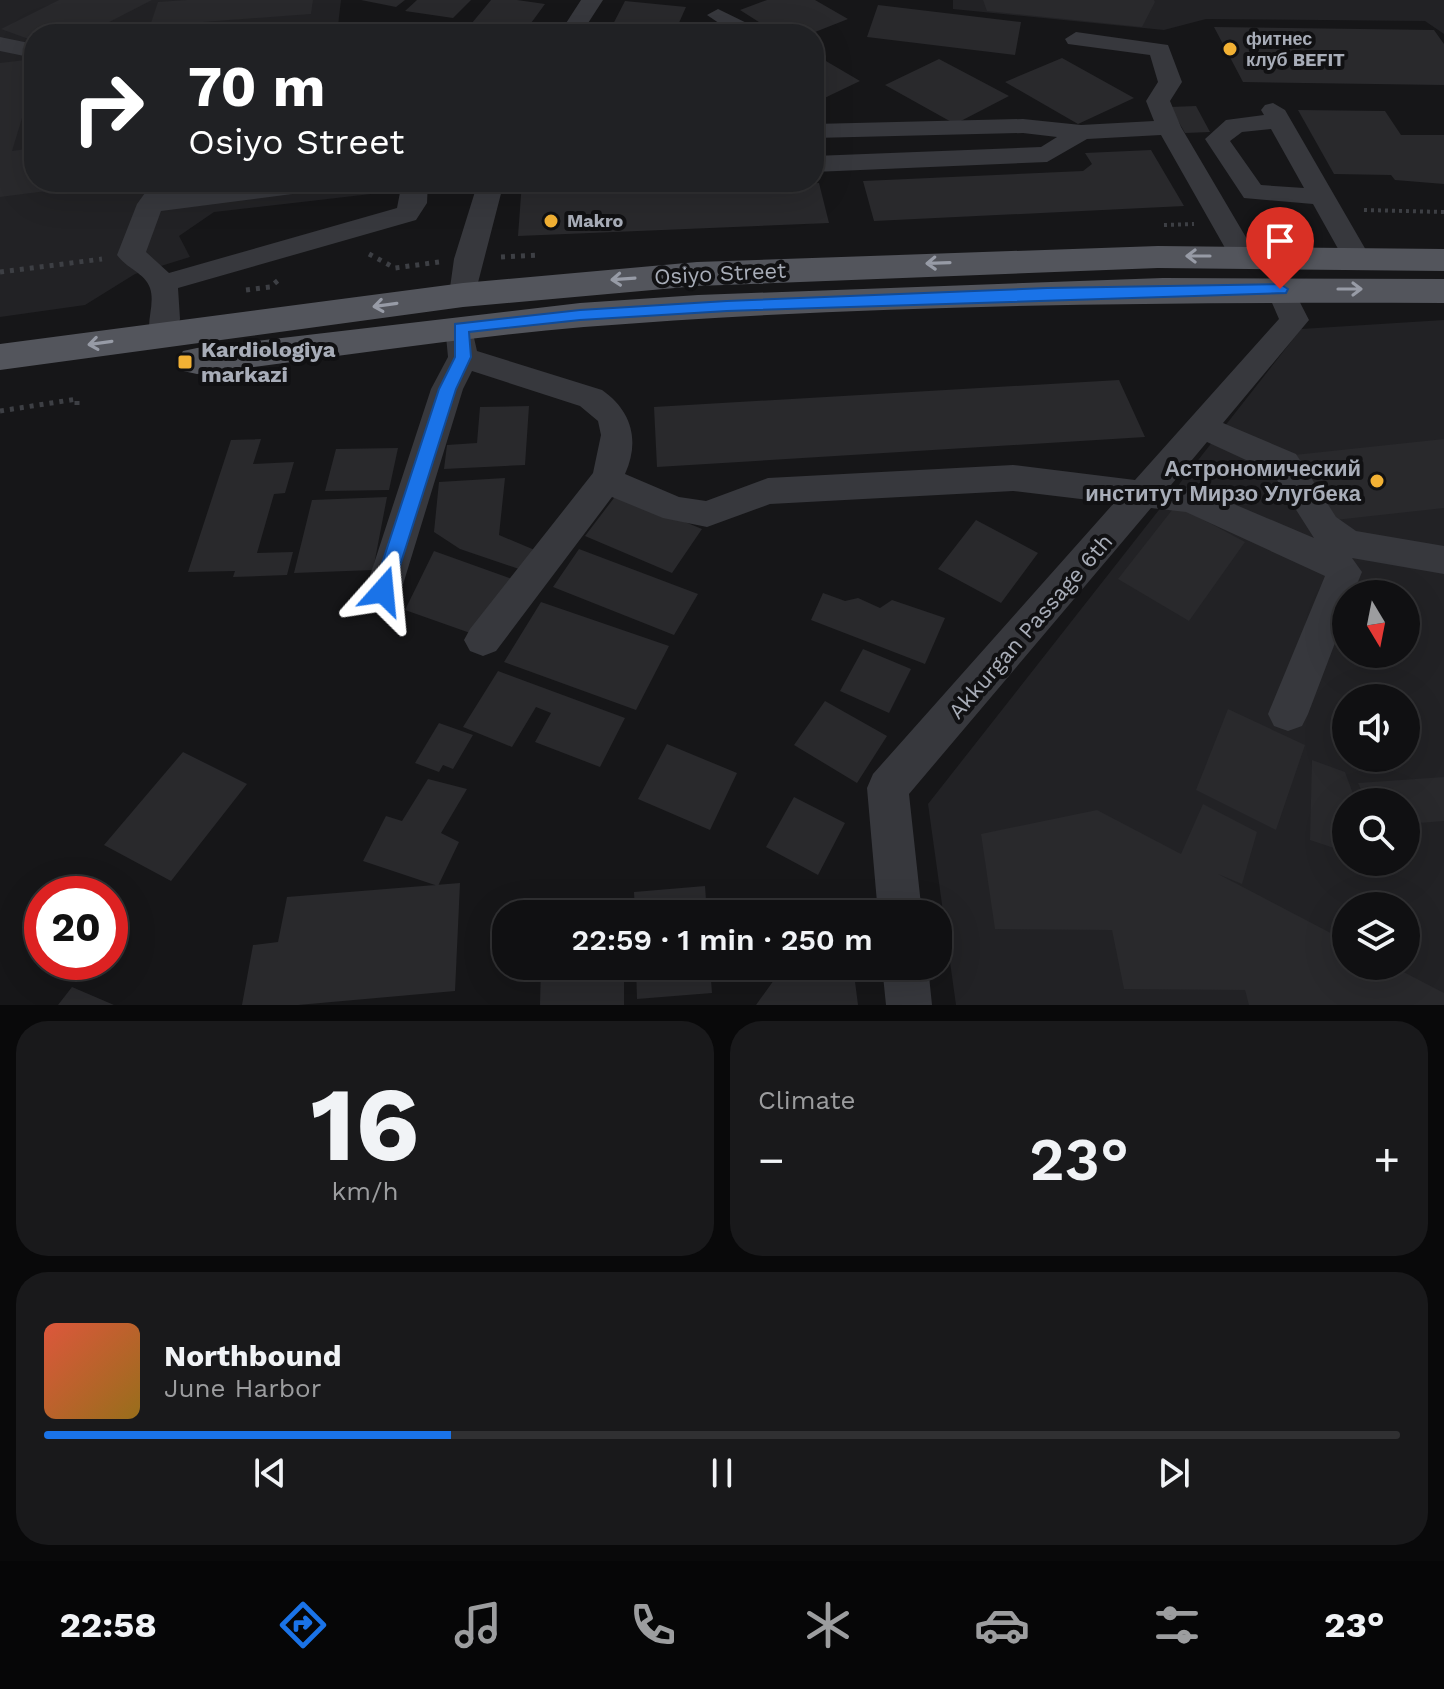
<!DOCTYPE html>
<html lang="en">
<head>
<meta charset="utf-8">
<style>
  body { margin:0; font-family:"Work Sans",sans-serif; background:#19191b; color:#f1f3f6; height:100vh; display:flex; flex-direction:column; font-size:30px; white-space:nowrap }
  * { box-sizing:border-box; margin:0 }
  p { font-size:26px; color:#9c9d9f }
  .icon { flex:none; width:44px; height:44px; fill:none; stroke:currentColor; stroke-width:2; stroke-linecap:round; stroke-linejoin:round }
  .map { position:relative; height:1005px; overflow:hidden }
  .panel { display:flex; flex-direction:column; gap:16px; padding:16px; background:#09090a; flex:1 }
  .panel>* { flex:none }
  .guide { position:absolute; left:24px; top:24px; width:800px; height:168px; border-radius:32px; box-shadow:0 8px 32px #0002,0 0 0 2px #303032; background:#202124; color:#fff; overflow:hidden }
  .needle { width:52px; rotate:170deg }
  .tools { position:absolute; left:1332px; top:580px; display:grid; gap:16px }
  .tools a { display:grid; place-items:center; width:88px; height:88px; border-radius:50%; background:#101012; box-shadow:0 8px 32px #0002,0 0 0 2px #303032; font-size:40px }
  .speed { position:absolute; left:24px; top:876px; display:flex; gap:16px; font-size:40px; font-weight:700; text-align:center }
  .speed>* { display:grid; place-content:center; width:104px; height:104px; border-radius:50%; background:#101012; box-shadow:0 8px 32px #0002,0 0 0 2px #303032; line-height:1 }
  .speed .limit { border:12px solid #d22; background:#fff; color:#111 }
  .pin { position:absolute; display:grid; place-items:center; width:68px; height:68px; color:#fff; margin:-82px -34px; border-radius:50% 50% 50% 0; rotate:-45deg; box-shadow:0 0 8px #0007 }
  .pin .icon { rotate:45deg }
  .me { position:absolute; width:88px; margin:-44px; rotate:18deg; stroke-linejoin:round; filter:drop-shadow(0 0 6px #0008) }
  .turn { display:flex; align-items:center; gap:28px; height:168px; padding:0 32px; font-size:36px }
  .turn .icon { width:104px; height:104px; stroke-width:2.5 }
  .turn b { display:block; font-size:56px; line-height:68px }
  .big { font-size:60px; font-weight:600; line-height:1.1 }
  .panel .tile { flex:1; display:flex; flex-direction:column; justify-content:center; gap:12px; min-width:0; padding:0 28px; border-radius:32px; background:#19191b }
  .panel .dial { align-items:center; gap:0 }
  .dial b { font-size:104px; line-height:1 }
  .song { display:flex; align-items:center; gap:24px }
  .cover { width:96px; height:96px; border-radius:12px; background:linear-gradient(135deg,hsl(10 70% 55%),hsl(40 70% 35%)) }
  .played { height:8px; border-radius:4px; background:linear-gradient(90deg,#1a73e8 30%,#303032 30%) }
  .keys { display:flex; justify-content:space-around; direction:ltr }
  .heat { display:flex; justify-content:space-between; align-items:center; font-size:44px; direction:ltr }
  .panel .tiles { flex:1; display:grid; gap:16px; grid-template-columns:1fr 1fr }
  .tile:last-child { grid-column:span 2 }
  .trip { position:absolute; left:492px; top:900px; width:460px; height:80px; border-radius:32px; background:#101012; box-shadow:0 8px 32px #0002,0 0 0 2px #303032; font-weight:600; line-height:80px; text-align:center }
  .tab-bar { display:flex; height:128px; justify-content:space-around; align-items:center; background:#060607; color:#9c9d9f }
  .tab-bar .icon { width:56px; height:56px }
  .tab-bar .on { color:#1a73e8 }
  .tab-bar b { font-size:36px; color:#f1f3f6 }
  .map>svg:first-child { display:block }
  .built { fill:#222225; fill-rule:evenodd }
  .building { fill:#29292c }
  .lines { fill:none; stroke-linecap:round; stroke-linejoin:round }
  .path-far1 { stroke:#3d3f44; stroke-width:4; stroke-dasharray:3 4; stroke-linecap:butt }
  .path { stroke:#3d3f44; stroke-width:5; stroke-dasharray:4 6; stroke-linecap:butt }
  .minor { fill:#37383d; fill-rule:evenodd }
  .major { fill:#53555c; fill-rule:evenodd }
  .oneway { stroke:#979ba6 }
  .route { fill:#1a73e8; stroke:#114b97; stroke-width:2 }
  .poi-dot { fill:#f2b134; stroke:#111113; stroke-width:3 }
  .labels { text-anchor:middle; stroke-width:8; stroke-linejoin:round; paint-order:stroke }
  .far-poi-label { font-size:18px; font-weight:bold; fill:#a8adb8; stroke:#111113; text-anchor:start }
  .street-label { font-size:22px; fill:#a8adb8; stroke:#111113 }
  .poi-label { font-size:22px; font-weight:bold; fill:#a8adb8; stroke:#111113; text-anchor:start }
</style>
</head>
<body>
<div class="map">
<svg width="1444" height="1005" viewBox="0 0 1444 1005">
  <rect width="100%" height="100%" fill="#161618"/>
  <!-- built -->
  <path class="built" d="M0 0H341L337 34H34V182H370L371 194 214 212 179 236 190 257 135 274 85 305 0 317Z
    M953 0H1444V34L1425 21 1206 19 1164 30 953 9Z
    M1444 320V1005H956L928 804 1301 329ZM1346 594H1406V654H1346ZM1346 698H1406V758H1346ZM1346 802H1406V862H1346ZM1346 906H1406V966H1346Z"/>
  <!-- building -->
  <path class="building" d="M59 0H152L86 34H34V41L1 29Z
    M187 0H313L311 14 150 26 158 2Z
    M361 0H405L396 7Z
    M417 0H471L453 18 405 11Z
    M491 0H517L545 4 523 34 467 29Z
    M767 0H815L848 19 810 34H778L740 10Z
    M983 0H1154L1155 2 1142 27 987 11Z
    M625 1 686 7 674 34H608Z
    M878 5 1021 22 1015 55 867 37Z
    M1214 27 1434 30 1444 44V85L1243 82Z
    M814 54 860 81 814 103Z
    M1062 58 1134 98 1078 124 1005 82Z
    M34 59V79L12 151 34 148V182L101 184 0 197V63Z
    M939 59 1009 96 955 124 885 85Z
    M1196 106 1210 132 1185 133 1170 107Z
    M1298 110 1385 111 1401 135H1444V184L1395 180 1391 175 1334 174Z
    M1151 150 1184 206 874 221 863 181 1083 171 1092 164 1085 153Z
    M522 182H592L616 192 819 183 829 223 518 236Z
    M1119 380 1145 437 657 467 654 407Z
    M529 406 525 465 444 469 447 445 477 443 480 407Z
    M261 439 253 464 294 462 285 493 274 494 257 553 293 552 287 575 233 577 235 571 188 572 231 440Z
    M1444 439V508L1335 520 1294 455Z
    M398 448 389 490 325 491 336 449Z
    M505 478 499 535 537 551 522 570 460 549 434 532 439 482Z
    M617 494 702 529 672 573 585 536Z
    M387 497 373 570 294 573 312 500Z
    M1176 505 1245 542 1189 621 1118 579Z
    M976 520 1038 553 1001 603 938 569Z
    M579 549 698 594 674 635 553 587Z
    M434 551 518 581 473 634 405 610Z
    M823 593 845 601 858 598 880 608 892 600 945 618 925 664 811 620Z
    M541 602 669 646 636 710 504 662Z
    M863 649 911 669 889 713 840 691Z
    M498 671 625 718 600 767 535 742 551 713 536 707 512 747 463 727Z
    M825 701 887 736 857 783 794 745Z
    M1228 709 1305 745 1276 830 1196 790Z
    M439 723 473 735 453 769 443 765 439 772 415 763Z
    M667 744 737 773 710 830 638 799Z
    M183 752 247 784 171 881 104 845Z
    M1312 760 1345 772 1356 802H1346V852L1310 840Z
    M1444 777V821L1407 824 1415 842 1406 843V802H1367L1358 783Z
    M428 779 467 789 441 833 459 842 438 886 363 861 386 816 402 821Z
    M794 797 845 823 818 875 766 847Z
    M1203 804 1257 832 1242 884 1218 874 1346 941V966H1392L1444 993V1005H1249L1245 990 1124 989 1112 930 995 929 981 834 1097 810 1181 854Z
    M460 883 455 991 298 1005H242L253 945 278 942 287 897Z
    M705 886 707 914H635L634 892Z
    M831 900 844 904 845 914H821Z
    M624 907V914H552L551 912Z
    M541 966H624V1005H540Z
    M636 966H710L712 993 637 999Z
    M784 966H853L858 1005H756Z
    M72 987 114 1005H58Z"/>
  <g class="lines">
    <!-- path-far1 -->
    <path class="path-far1" d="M1364 210 1444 212
      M1164 225 1194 224"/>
    <!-- path -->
    <path class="path" d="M369 254 395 268 439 262
      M501 257 539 255
      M0 272 102 259
      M246 290 270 287 281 278
      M0 411 77 399V409"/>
    <!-- minor -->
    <path class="minor" d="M581 0H603L581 34H559Z
      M718 9 759 29 762 34H735L707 15Z
      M1076 32 1168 45 1182 82 1170 101 1181 127 1257 256 1253 262H1233L1161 135 1087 139 1047 162 814 172V156L1041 147 1057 137 1023 133 814 138V124L1023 119 1081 125 1154 121 1146 101 1158 82 1150 55 1068 44 1065 39Z
      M0 37 34 44V58L0 51Z
      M1273 103 1285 110 1370 257 1366 263H1346L1313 204 1244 198 1205 139 1226 120 1264 115 1261 110 1265 105ZM1271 129 1304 188 1261 185 1230 141 1242 132Z
      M153 182H179L171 193 262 182H336L323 190 161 211 146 252 169 273 397 208 402 182H428L427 203 416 220 178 288 180 319 173 341 163 344 153 341C143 326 156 306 150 288 145 273 126 268 117 255L137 204Z
      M478 182H504L473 302H453L449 295 454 259Z
      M1280 280 1290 283 1309 320 1223 423 1296 454 1336 517 1356 531 1444 546V574L1352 558 1362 572 1353 594H1346V614L1308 714 1302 726 1288 731 1274 726 1268 714 1325 576 1186 512 1151 508 909 794 922 914H878L867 788 873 774 1114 503 1013 491 770 504 707 527 663 518 612 497 496 651 483 656 470 651 464 640 470 629 593 473 601 435 598 421 580 406 472 371 463 389 401 591 396 601 383 606 370 601 365 591 431 389 448 357 446 336 450 329 461 326 472 329 477 351 602 390C632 411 640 441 625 474L679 497 706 501 768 478 1013 465 1135 480 1279 319 1266 289 1270 283ZM1207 442 1272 472 1314 538 1203 491 1171 485Z
      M882 966H928L932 1005H886Z"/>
    <!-- major -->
    <path class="major" d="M1158 246 1444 249V271L1158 268 697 286 463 307 0 370V344L463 283 697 262Z
      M1163 278 1444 279V303C1157 302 870 304 584 327 455 338 326 359 197 374L183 371 177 361 183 351 197 348 580 303 698 295Z"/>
  </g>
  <!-- one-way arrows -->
  <defs><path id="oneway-shaft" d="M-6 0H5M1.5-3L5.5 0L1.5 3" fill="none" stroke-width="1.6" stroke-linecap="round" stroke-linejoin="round" transform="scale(2)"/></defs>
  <g class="oneway">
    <use href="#oneway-shaft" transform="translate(1198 256) rotate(180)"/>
    <use href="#oneway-shaft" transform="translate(938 263) rotate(178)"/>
    <use href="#oneway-shaft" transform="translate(623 279) rotate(176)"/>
    <use href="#oneway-shaft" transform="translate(1350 289)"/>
    <use href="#oneway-shaft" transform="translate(385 305) rotate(172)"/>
    <use href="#oneway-shaft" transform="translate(100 343) rotate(172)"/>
  </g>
  <!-- route -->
  <path class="route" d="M1280 284 1288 289 1286 293 727 311 580 320 469 332 471 357 456 389 392 591 383 599 373 591 439 389 455 357V324L580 310 727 301 1047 288Z"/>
  <!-- markers -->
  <g class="poi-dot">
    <circle cx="1230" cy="49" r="8"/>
    <circle cx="551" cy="221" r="8"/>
    <rect x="177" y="354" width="16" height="16" rx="4"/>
    <circle cx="1377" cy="481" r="8"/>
  </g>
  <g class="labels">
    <!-- far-poi labels -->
    <g class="far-poi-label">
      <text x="1246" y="45">фитнес<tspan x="1246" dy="21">клуб BEFIT</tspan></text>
      <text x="567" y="227">Makro</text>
    </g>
    <!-- street labels -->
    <g class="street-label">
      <text transform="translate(720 273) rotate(-3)" y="8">Osiyo Street</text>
      <text transform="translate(1030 626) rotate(-49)" y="8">Akkurgan Passage 6th</text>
    </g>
    <!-- poi labels -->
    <g class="poi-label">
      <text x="201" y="357">Kardiologiya<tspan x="201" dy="25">markazi</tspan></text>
      <text x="1361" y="476" text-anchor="end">Астрономический<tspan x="1361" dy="25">институт Мирзо Улугбека</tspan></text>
    </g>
  </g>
</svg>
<div class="tools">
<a><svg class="needle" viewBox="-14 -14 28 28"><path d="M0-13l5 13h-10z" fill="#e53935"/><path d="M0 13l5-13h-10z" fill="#9c9d9f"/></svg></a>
<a><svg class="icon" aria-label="sound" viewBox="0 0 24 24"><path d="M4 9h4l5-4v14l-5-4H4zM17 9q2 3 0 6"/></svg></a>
<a><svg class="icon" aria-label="search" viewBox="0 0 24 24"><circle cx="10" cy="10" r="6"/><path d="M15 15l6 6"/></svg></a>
<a><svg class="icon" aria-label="layers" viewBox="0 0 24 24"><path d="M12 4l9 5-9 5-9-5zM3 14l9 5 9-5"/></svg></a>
</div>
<div class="speed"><div class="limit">20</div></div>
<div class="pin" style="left:1280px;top:289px;background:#d93025"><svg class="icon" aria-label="arrive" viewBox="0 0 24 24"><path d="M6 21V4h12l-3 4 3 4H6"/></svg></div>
<svg class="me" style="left:383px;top:591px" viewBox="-20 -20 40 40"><path d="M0-17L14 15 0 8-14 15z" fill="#1a73e8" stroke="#fff" stroke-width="4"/></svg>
<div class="trip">22:59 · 1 min · 250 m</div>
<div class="guide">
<div class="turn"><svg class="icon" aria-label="right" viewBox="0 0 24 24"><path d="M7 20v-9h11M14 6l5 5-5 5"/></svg><div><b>70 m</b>Osiyo Street</div></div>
</div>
</div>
<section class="panel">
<div class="tiles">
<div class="tile dial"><b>16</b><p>km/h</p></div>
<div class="tile"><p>Climate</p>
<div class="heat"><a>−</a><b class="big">23°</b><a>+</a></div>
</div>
<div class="tile">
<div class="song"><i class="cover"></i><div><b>Northbound</b><p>June Harbor</p></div></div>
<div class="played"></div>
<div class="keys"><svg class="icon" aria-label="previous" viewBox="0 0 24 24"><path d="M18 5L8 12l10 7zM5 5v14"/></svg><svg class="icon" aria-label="pause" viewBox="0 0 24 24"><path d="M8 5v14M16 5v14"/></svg><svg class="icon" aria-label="next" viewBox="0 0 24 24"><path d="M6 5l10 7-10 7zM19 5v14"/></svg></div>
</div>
</div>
</section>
<nav class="tab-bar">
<b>22:58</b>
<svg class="icon on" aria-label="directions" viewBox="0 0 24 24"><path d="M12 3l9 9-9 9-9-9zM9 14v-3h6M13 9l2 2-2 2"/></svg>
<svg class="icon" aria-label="music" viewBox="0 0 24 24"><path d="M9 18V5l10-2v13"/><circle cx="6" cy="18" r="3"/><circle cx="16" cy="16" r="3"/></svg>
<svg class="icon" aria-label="phone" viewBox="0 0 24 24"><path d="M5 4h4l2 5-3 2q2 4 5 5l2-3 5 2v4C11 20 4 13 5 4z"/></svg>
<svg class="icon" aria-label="climate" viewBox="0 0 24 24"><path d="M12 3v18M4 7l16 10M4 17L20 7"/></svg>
<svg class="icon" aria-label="car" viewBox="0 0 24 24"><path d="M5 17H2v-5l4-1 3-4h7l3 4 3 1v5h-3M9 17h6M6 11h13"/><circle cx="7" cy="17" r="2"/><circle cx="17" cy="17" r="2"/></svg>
<svg class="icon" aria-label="filters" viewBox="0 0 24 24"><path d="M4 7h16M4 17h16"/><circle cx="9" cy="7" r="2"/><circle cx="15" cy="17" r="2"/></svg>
<b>23°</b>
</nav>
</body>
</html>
